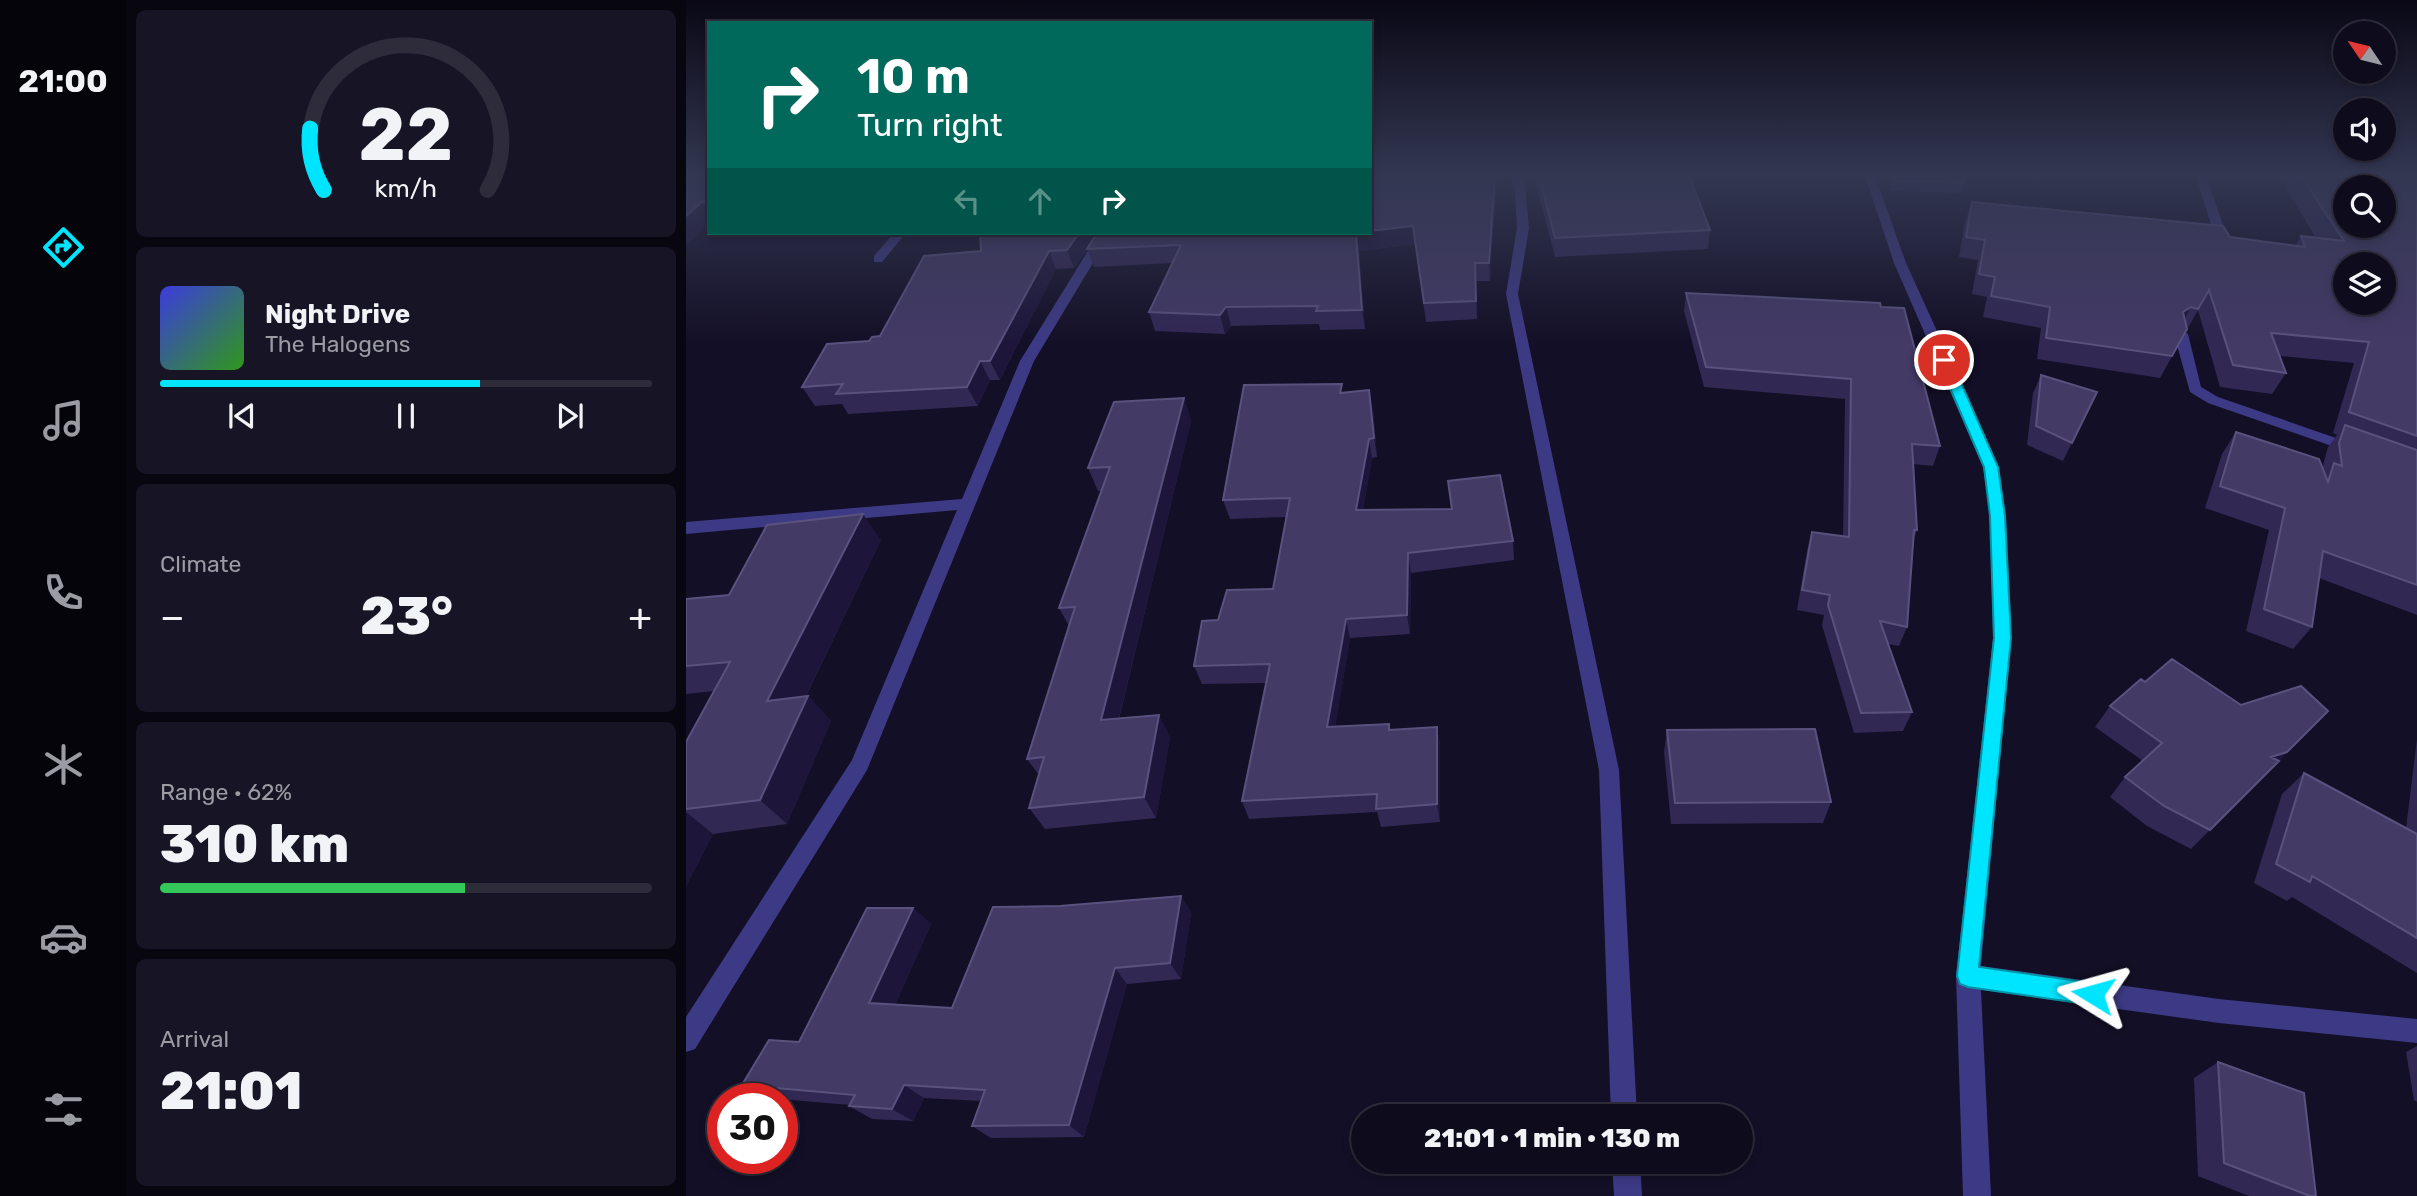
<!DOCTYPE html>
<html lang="en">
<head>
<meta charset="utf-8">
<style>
  body { margin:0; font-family:Rubik,sans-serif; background:#171425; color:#f1f3f6; height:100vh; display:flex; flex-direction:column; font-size:26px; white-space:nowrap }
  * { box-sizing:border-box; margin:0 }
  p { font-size:23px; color:#9b9ba3 }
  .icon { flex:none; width:38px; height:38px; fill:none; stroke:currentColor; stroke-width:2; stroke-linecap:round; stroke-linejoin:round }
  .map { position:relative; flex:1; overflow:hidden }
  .side { display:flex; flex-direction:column; gap:10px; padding:10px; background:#08060f; width:560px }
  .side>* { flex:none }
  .hud { position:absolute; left:21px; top:21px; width:665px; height:214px; border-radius:0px; box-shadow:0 4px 10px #0003,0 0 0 2px #2e2b3b; background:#00695c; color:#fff; overflow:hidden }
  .needle { width:46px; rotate:305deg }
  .fabs { position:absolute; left:1647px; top:21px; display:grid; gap:14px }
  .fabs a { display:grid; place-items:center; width:63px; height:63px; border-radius:50%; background:#0e0b1c; box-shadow:0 4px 10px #0003,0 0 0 2px #2e2b3b; font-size:35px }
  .speed { position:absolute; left:21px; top:1083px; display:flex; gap:14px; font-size:35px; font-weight:700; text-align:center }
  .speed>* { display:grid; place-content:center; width:91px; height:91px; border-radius:50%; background:#0e0b1c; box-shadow:0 4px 10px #0003,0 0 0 2px #2e2b3b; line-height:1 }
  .speed .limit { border:10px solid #d22; background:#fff; color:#111 }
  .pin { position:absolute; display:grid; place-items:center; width:60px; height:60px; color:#fff; margin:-30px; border:4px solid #fff; border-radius:50%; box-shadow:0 2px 7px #0007 }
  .me { position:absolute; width:77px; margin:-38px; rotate:278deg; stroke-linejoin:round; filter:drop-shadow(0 0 5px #0008) }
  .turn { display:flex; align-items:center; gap:24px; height:147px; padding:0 35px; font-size:32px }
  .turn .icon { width:91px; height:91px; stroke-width:2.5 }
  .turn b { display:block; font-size:49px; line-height:60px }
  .lanes { display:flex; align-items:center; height:66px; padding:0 35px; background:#0003; justify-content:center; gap:35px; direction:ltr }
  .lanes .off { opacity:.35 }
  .big { font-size:52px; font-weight:800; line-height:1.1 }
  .side .tile { flex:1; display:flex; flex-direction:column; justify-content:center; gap:10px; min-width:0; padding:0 24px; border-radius:10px; background:#171425 }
  .side .dial { align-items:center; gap:0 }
  .dial svg { height:182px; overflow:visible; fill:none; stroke:#2e2b3b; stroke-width:7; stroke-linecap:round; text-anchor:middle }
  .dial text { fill:#f1f3f6; stroke:none }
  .song { display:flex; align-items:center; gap:21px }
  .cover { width:84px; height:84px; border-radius:10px; background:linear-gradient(135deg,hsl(240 70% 55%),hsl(110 70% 35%)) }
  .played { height:7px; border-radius:4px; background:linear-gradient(90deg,#00e5ff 65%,#2e2b3b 65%) }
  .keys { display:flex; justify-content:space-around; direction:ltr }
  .heat { display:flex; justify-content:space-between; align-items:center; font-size:38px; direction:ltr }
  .charge { height:10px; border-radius:5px; background:linear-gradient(90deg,#34c759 62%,#2e2b3b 0) }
  .trip { position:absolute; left:665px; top:1104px; width:402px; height:70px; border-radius:35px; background:#0e0b1c; box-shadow:0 4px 10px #0003,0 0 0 2px #2e2b3b; font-weight:800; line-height:70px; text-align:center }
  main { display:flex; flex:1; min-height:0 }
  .menu { display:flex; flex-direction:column; width:126px; justify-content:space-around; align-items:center; background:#06040b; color:#9b9ba3 }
  .menu .icon { width:49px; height:49px }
  .menu .selected { color:#00e5ff }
  .menu b { font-size:32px; color:#f1f3f6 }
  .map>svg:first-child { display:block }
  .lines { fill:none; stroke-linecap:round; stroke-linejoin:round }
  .minor { fill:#3d3a85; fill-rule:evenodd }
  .wall { fill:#312854 }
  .shaded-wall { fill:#1d163a }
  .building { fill:#433a66; stroke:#5a527e; stroke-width:2; fill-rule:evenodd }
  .route { fill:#00e5ff; stroke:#0095a6; stroke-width:2 }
</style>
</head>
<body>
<main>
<nav class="menu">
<b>21:00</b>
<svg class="icon selected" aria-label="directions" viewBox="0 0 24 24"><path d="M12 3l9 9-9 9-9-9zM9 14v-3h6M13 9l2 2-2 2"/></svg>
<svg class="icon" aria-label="music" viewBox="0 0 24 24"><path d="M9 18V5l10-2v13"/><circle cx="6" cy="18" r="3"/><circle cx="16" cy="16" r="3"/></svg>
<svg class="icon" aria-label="phone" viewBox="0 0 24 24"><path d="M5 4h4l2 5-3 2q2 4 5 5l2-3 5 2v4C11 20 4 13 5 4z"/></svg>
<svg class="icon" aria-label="climate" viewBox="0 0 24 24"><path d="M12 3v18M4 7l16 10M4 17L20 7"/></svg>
<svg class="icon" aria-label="car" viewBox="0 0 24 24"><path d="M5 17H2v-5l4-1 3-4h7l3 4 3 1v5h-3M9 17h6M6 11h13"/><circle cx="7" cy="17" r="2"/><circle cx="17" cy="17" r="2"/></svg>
<svg class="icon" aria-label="filters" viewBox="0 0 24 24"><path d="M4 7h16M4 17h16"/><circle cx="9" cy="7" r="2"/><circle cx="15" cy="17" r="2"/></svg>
</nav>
<section class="side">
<div class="tile dial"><svg viewBox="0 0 100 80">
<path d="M14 69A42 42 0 1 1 86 69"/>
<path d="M14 69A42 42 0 0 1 8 42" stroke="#00e5ff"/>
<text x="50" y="56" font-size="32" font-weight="700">22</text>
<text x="50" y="72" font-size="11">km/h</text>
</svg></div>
<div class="tile">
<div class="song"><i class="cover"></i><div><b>Night Drive</b><p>The Halogens</p></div></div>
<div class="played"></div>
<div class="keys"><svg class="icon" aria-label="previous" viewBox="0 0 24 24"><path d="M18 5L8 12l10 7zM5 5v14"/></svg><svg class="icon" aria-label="pause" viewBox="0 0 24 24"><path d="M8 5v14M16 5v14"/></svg><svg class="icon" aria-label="next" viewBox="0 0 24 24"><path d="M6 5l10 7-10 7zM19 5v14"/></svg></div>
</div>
<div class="tile"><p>Climate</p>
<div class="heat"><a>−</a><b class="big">23°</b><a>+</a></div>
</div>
<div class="tile"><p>Range · 62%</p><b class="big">310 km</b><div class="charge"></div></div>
<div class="tile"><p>Arrival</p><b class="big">21:01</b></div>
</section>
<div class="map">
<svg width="1731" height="1196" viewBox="0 0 1731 1196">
  <rect width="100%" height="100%" fill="#130f26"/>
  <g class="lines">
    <!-- minor -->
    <path class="minor" d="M828 176H838L843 228 832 294 933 770 951 1116H925L913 770 820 294 831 228Z
      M1179 176H1189L1220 263 1313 467 1320 516 1325 638 1295 966 1533 999 1731 1019V1043L1533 1023 1295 990 1305 1196H1277L1270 976 1307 638 1304 516 1297 467 1208 263Z
      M1510 176H1520L1538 228 1536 230 1526 228Z
      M208 233H220L196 262H188V256Z
      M413 233H425L348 361 181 770 9 1049 0 1052V1017L166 760 271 510 0 534V522L276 499 334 361Z
      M1495 330 1502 334 1515 387 1532 397 1673 446 1675 449 1673 452H1663L1522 403 1504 392 1488 334Z
      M926 1162H954L956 1196H928Z"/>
  </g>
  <!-- wall -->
  <path class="wall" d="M0 176H23V224L0 245Z
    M684 176H810L804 281H790L791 319 740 322 729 244 673 251 679 329 634 330 633 324 545 326 539 334 469 331 463 312 486 263 408 267 401 249 388 268 370 269 314 380H304L292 406 162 414 156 404 129 406 116 387 183 341 194 336 295 251 684 233Z
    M848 176H1004L1005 180 1024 230 1022 249 869 257Z
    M1200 176H1279V183L1276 193 1205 191Z
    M1530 176H1731V615L1633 578 1626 627 1607 649 1560 631 1583 530 1519 508 1536 454 1550 432 1637 469V465L1642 447 1651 435 1647 433 1668 363 1594 356 1600 373 1586 394 1534 387 1512 310 1474 378 1351 359 1355 328 1297 317 1301 297 1286 294 1292 260 1273 257 1279 222 1286 202 1609 246 1615 236 1630 238 1596 182 1531 177Z
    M1000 293 1194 303 1254 446 1247 466 1227 464 1231 530 1228 539 1221 627 1213 646 1202 644 1226 712 1217 731 1168 733 1136 625 1138 615 1111 610 1121 551 1126 532 1157 536 1159 399 1018 387 998 311Z
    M1355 375 1411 392 1377 461 1341 445 1347 393Z
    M657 393 687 409 691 457 686 458 677 510 765 509 762 481 827 541 828 560 725 573 724 634 664 638 649 727 703 724 705 730 751 727 754 745V822L695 827 691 812 563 819 556 801 580 683 516 684 508 666 532 620 587 589 600 517 544 519 537 500Z
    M498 398 505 421 433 719 484 737 470 818 359 829 343 808 353 775 341 759 383 626 373 608 416 491H412L402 468Z
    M195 540 120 696H122L145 721 101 824 27 834 0 886V742L28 691 0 694V599L43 595Z
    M1459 682 1555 705 1642 711 1505 849 1461 826 1424 797 1439 777 1457 761 1409 727 1424 706Z
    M981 730 1145 802 1137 823 985 824 978 752Z
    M1731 739V973L1606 897 1601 901 1568 883 1596 794 1618 773 1720 828Z
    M495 896 505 913 495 979 441 984 398 1137 305 1138 286 1126 295 1101 238 1098 227 1121 186 1119 163 1106 164 1105 82 1098 56 1085 113 1042 227 908 245 924 209 1005 266 1008 374 906Z
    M1731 1046V1102L1728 1100 1720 1052Z
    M1532 1062 1630 1196H1563L1512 1176 1508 1078Z"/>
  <!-- shaded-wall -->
  <path class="shaded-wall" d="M809 176H810L811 181 804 281 803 263Z
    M16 202 23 213V224L0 245V216Z
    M727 226 729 244 673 251 679 329 676 310 670 233H684V231Z
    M393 233H411L388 268 381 250Z
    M363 251 370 269 314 380 304 361Z
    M540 307 545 326 539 334 534 315Z
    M1505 307 1494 328 1497 312Z
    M294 361 304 380 292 406 281 387Z
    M683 390 687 409 691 457 688 438Z
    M498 398 505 421 427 742 415 720Z
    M683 439 686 458 674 529 670 510Z
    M177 514 195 540 105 726 81 701Z
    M722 553 725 573 724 634 721 615Z
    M660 619 664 638 646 746 641 727Z
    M122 696 145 721 101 824 74 800Z
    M473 715 484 737 470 818 458 797Z
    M751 727 754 745V822L751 804Z
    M1601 752 1581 772 1585 757Z
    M0 812 27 834 0 886Z
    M495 896 505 913 495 979 484 963Z
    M227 908 245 924 203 1018 183 1003Z
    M429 968 441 984 398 1137 383 1125Z
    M218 1085 238 1098 227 1121 206 1109Z"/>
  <!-- building -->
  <path class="building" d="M0 176H23V202H16L0 216Z
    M684 176H809L803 263H789L790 301 738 303 727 226 684 231Z
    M853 176H1004L1005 180 1024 230 869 238Z
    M1206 176H1279V183L1208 181Z
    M1615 176H1731V436L1663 412 1683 342 1585 333 1600 373 1547 365 1523 290 1512 309 1505 307 1497 312 1501 329 1486 356 1360 338 1364 307 1305 296 1309 277 1293 274 1299 240 1280 237 1286 202 1537 226 1544 237 1619 247 1615 236 1658 241ZM1659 187H1698V226H1659ZM1659 264H1698V303H1659Z
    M294 233H393L381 250 363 251 304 361H294L281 387 150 394 157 384 116 387 141 344 183 341 186 337 194 336 238 256 295 251Z
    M411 233H670L676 310 630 311 632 306 540 307 534 315 463 312 495 245 401 249Z
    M1000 293 1194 303 1195 307 1218 308 1254 446 1226 444 1231 530H1228L1221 627 1194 621 1226 712 1175 713 1142 605 1144 595 1116 590 1126 532 1163 537 1165 379 1020 367Z
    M1355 375 1411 392 1386 443 1350 426Z
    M656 384 654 393 683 390 688 438 683 439 670 510 766 509 762 481 814 475 827 541 722 553 721 615 660 619 641 727 703 724V730L751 727V804L690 809 691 794 556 801 584 664 508 666 516 621 532 620 541 590 587 589 604 498 537 500 558 385Z
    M498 398 415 720 473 715 458 797 343 808 358 757 341 759 389 607 373 608 424 467 402 468 428 402Z
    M1659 425 1731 450V585L1637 551 1626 627 1578 609 1599 508 1534 486 1550 432 1633 459 1642 482 1648 463 1656 466 1653 443Z
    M177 514 81 701 122 696 74 800 0 809V742L44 662 0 666V599L43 595 81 525Z
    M1486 659 1555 705 1615 686 1642 711 1601 752 1585 757 1593 761 1524 830 1478 806 1439 777 1476 743 1424 706 1455 679 1459 682Z
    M1129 729 1145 802 989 803 981 730Z
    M1618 773 1731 834V938L1626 876 1624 882 1590 864Z
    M495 896 484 963 429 968 383 1125 286 1126 299 1090 218 1085 206 1109 163 1106 169 1095 56 1085 83 1040 113 1042 181 908H227L183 1003 266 1008 307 907 374 906Z
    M1532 1062 1618 1093 1630 1196H1624L1538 1163Z"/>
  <!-- sky -->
  <linearGradient id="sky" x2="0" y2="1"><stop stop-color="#0a0815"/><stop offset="0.51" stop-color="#333752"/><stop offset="1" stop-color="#333752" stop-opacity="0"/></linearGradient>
  <rect width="1731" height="343" fill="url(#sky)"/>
  <!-- route -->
  <path class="route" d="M1258 357 1265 360 1312 467 1319 516 1325 638 1293 967 1407 983 1415 986 1418 994 1415 1001 1407 1005 1282 987 1274 984 1271 976 1308 638 1304 516 1298 467 1252 360Z"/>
</svg>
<div class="fabs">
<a><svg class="needle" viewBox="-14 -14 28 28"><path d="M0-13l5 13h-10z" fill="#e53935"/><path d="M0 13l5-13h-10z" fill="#9b9ba3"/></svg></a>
<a><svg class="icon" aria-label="sound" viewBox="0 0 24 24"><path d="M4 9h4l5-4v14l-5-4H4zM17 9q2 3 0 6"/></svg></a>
<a><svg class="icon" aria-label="search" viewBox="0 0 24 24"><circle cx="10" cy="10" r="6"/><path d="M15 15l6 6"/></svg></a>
<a><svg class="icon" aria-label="layers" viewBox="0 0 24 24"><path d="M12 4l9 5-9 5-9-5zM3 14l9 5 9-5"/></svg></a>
</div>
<div class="speed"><div class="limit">30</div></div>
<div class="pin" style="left:1258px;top:360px;background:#d93025"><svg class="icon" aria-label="arrive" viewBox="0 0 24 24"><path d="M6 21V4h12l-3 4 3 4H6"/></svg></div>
<svg class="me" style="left:1407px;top:994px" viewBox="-20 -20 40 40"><path d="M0-17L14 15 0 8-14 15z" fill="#00e5ff" stroke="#fff" stroke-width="4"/></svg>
<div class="trip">21:01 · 1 min · 130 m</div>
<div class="hud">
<div class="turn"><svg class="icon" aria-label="right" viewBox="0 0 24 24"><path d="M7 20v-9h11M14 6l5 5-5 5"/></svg><div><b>10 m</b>Turn right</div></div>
<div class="lanes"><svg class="icon off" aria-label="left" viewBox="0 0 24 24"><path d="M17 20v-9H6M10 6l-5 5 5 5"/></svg><svg class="icon off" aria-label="ahead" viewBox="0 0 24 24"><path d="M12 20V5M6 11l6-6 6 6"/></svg><svg class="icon" aria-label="right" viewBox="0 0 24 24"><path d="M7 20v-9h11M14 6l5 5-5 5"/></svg></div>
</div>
</div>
</main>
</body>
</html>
